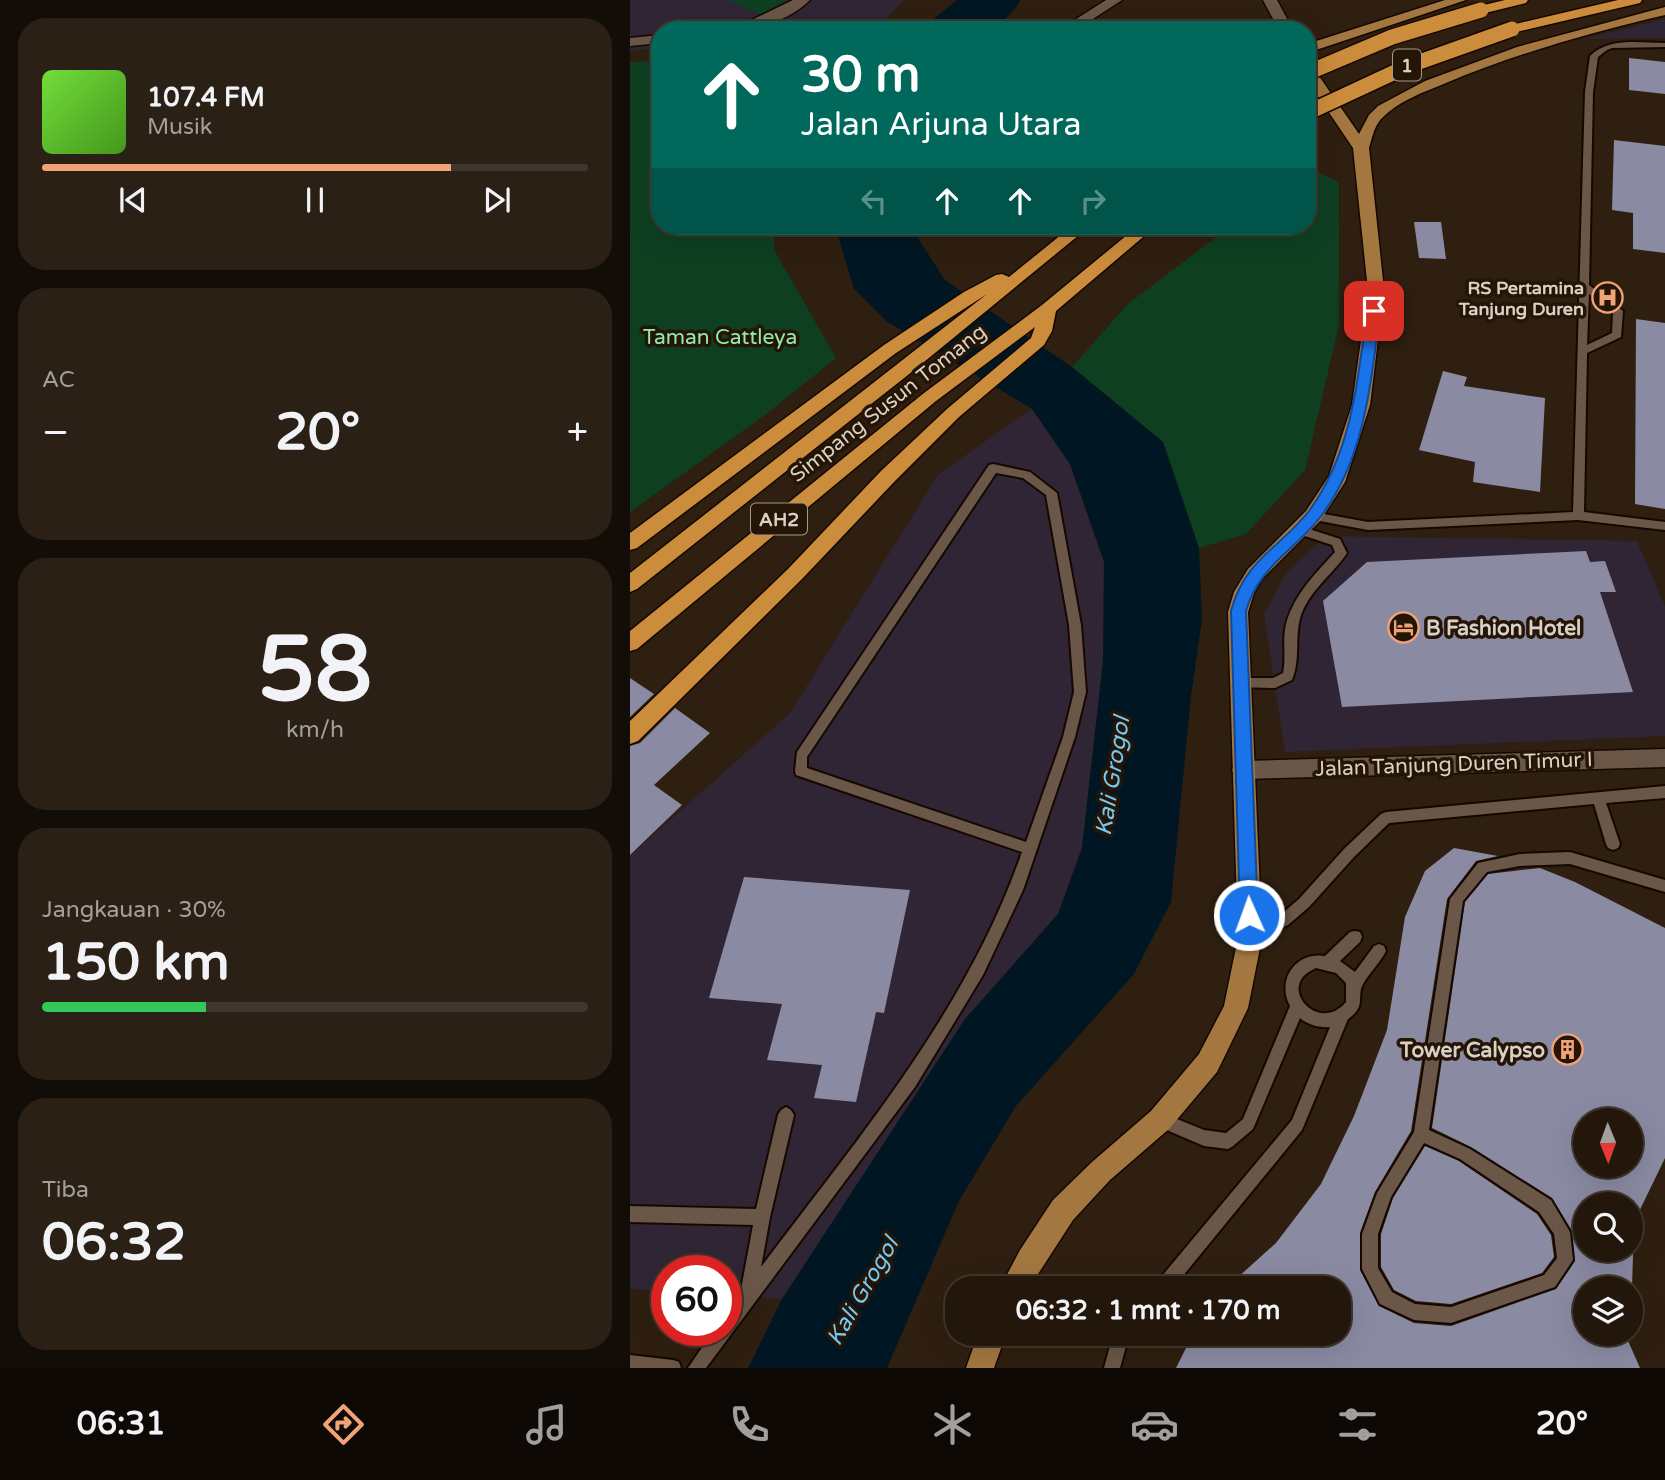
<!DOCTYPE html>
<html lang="id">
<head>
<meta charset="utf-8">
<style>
  body { margin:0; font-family:"Varela Round",sans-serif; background:#2b2015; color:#f1f3f6; height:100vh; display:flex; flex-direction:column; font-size:26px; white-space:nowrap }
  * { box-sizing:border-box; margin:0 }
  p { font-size:23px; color:#a39f9d }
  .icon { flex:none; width:38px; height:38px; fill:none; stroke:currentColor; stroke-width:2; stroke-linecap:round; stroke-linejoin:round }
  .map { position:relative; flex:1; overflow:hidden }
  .panel { display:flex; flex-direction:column; gap:18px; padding:18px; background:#130d07; width:630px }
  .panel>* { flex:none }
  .hud { position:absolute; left:21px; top:21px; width:665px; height:214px; border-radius:28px; box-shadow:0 7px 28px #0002,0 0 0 2px #40362d; background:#00695c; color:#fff; overflow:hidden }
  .needle { width:46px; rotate:179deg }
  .tools { position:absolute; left:943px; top:1108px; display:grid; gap:14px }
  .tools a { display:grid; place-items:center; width:70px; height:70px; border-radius:50%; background:#23170c; box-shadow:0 7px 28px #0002,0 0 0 2px #40362d; font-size:35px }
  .speed { position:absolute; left:21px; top:1255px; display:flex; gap:14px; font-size:35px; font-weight:700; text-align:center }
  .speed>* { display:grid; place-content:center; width:91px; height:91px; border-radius:50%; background:#23170c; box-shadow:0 7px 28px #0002,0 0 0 2px #40362d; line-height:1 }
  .speed .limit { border:10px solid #d22; background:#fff; color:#111 }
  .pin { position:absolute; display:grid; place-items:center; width:60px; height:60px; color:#fff; margin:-30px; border-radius:14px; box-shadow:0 4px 10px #0006 }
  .me { position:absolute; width:77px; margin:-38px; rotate:358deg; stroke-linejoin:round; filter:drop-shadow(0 0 5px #0008) }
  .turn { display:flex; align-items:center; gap:24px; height:147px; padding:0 35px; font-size:32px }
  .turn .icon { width:91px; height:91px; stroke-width:2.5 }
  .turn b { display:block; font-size:49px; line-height:60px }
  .lanes { display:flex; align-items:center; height:66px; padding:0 35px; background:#0003; justify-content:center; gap:35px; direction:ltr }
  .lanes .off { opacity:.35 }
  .big { font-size:52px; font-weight:700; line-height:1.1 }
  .panel .card { flex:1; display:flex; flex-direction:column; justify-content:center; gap:10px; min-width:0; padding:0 24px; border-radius:28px; background:#2b2015 }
  .panel .dial { align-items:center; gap:0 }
  .dial b { font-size:91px; line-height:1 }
  .song { display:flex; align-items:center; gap:21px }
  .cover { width:84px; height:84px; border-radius:10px; background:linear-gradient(135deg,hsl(100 70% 55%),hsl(100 70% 35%)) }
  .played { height:7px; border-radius:4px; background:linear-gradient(90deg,#efa377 75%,#40362d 75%) }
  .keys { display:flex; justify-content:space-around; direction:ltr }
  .heat { display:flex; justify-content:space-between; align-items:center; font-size:38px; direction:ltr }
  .charge { height:10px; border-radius:5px; background:linear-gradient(90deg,#34c759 30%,#40362d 0) }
  .trip { position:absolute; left:315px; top:1276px; width:406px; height:70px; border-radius:28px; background:#23170c; box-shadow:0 7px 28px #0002,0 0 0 2px #40362d; font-weight:700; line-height:70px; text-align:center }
  .menu { display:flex; height:112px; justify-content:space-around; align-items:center; background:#0e0905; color:#a39f9d }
  .menu .icon { width:49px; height:49px }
  .menu .active { color:#efa377 }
  .menu b { font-size:32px; color:#f1f3f6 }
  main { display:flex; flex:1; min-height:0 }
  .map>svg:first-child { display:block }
  .commercial { fill:#302534 }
  .green { fill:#0e3f21 }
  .water { fill:#001723 }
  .building { fill:#8a8ba3; fill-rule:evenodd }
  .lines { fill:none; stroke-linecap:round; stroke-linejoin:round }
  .lane-casing { stroke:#160800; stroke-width:4 }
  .street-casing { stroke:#160800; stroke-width:3 }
  .primary-casing { stroke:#160800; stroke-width:3 }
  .highway-casing { stroke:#160800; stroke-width:3 }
  .lane { fill:#6a5747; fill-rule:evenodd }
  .street { fill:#6a5747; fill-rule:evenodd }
  .primary { fill:#a47740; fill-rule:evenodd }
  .highway { fill:#cb8c3b; fill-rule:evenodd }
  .highway-bridge-casing { stroke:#160800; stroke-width:18; stroke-linecap:butt }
  .highway-bridge { stroke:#cb8c3b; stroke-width:15 }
  .route { fill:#1a73e8; stroke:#114b97; stroke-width:2 }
  .labels { text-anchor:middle; stroke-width:7; stroke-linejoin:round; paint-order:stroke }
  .far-poi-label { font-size:18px; font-weight:bold; fill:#dbd0c6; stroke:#251507; text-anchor:end }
  .shield { fill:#251507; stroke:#a4988d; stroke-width:2 }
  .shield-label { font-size:19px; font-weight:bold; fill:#dbd0c6 }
  .park-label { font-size:21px; fill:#8ceca9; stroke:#251507 }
  .street-label { font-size:21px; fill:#dbd0c6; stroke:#251507 }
  .poi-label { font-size:21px; font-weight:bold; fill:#dbd0c6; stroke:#251507; text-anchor:start }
  .water-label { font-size:23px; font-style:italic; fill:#73caf5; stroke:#251507 }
</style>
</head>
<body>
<main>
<section class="panel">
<div class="card">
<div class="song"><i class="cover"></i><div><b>107.4 FM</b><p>Musik</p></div></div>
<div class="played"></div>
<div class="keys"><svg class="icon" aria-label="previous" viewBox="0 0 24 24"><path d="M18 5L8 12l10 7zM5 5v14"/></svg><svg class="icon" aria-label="pause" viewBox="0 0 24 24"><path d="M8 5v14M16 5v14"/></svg><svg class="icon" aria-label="next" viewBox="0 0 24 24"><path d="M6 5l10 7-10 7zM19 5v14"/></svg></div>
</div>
<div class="card"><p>AC</p>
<div class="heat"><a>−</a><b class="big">20°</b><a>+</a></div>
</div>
<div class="card dial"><b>58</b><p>km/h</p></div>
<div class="card"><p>Jangkauan · 30%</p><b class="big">150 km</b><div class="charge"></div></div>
<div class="card"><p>Tiba</p><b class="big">06:32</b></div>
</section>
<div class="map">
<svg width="1035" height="1368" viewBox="0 0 1035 1368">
  <rect width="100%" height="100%" fill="#2f1f10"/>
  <!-- commercial -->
  <path class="commercial" d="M0 0H275L244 30H30V48L0 51Z
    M1035 19V38L954 39Z
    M402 408 440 464 474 562 473 661 452 848 428 914 335 1019 152 1299 96 1295V1270H37V1291L0 1289V856L160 713 308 475Z
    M696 536 1007 541 1035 606V736L655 752 634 613 657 572Z"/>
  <!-- green -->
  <path class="green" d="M98 0H156L131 15Z
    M30 61V226H144V250L206 358 135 415 0 512V62Z
    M678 168 709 182V325L675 470 616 534 569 548 533 442 442 367 498 304 601 226H677Z"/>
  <!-- water -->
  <path class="water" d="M327 0H390C373 37 323 30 290 30Z
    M205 226H280L315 280 442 367 533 442 569 548 572 619 561 696 541 902 504 974 386 1106 329 1201 257 1368H118L152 1299 335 1019 428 914 452 848 473 661 474 562 440 464 402 409 256 321 224 289Z"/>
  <!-- building -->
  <path class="building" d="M999 58 1035 62V94L999 90Z
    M984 140 1035 146V253L1003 249V213L982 210Z
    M784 222H811L816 259 789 258Z
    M1006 319 1035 323V509L1005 504Z
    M813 371 837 377 834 386 915 398 910 492 843 482 845 462 789 450Z
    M956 551 960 562 975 561 986 592H970L1003 692 712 707 693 601 737 562Z
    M0 678 24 694 0 717Z
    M45 708 80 733 24 785 52 805 0 855V746L10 743Z
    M824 848 868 856 846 861 817 899 781 1131 745 1192 730 1233V1270L749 1306 784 1323 821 1326 926 1289 945 1261 942 1231 922 1198 841 1147 802 1128 835 902 858 874 910 868 945 882 1035 928V1158L1004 1222 1002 1288H956V1334H995L1010 1368H546L563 1334H709V1288H596L646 1243 691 1184 724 1116 757 1030 775 917 795 871ZM956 1120H1001V1166H956ZM956 1204H1001V1250H956Z
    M114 877 280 890 254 1013 246 1012 226 1102 184 1098 192 1065 137 1060 152 1004 79 998Z
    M795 1146 829 1161 907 1214 921 1235 924 1257 912 1273 821 1304 786 1301 764 1290 751 1267V1234L763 1198Z"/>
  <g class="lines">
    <defs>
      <path id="lane" d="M1035 43V47L982 48 977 50 968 57 963 92 959 285 993 311 991 337 957 353 954 512 1035 522V530L948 520 738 530 679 519 677 516 683 512 738 522 943 512 955 92 960 56C979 37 1010 43 1035 43ZM959 294 983 312 982 333 957 345Z
        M363 464 400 472 427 493 451 625 456 692 445 737 393 890 353 975 285 1087 76 1368H58L84 1330H96V1313L110 1295 123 1225 0 1222V1206L126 1209 148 1115 151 1110 156 1107 161 1110 164 1115 140 1217 131 1267C229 1137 338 1009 392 852L166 775 165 771 167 752 359 465ZM366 473 393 478 416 495 439 625 444 692 433 737 396 842 177 768V757Z
        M670 526 710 539 717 553C703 574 680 590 671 615 664 636 671 659 662 680L645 688 605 687 603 683 605 679 609 678H643L653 673C656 659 653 644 655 629 661 598 684 575 705 552L702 545 666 533 664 530Z
        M1035 786V798L976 803 990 844 988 848 983 850 978 848 976 844 964 804 759 823 724 857 679 907 658 925 620 944 615 943 613 938 615 933 648 917 669 899 714 849 751 814 756 812Z
        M940 852 1035 880V892L940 864 890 866 857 872 833 901 799 1130 840 1149 921 1200 940 1232 943 1260 925 1287 919 1289 821 1323 784 1320 750 1304 732 1269V1234L747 1193 784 1132 820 899 848 863 890 854ZM794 1143 830 1159 909 1212 924 1234 927 1258 914 1275 821 1307 785 1304 762 1292 748 1268V1234L761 1197Z
        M725 931 730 932 732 937 730 942 710 961 725 972 744 946 749 944 754 946 756 951C750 963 739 973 733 984 726 997 737 1006 718 1019L672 1130 543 1288H525L527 1282 662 1120 700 1027C690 1028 678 1025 670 1018L623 1129 603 1146 598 1149 574 1146 525 1125 522 1120 525 1115 530 1112 574 1130 596 1133 613 1119 660 1006C646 980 666 951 695 956L720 932ZM686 968 706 973 716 983V1002C692 1031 656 997 673 977 676 973 682 970 686 968Z
        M485 1334H504L496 1346 490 1368H474L481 1342Z
        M0 1355 43 1360 49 1362 51 1368H0Z"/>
      <path id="street" d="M163 0H180C160 20 128 30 101 30Z
        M476 0H492L446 30H429Z
        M633 0H647L663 30H649Z
        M30 35V43L0 46V38Z
        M1035 749V767L613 779 605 777 602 770 605 763 613 761Z"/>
      <path id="primary" d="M815 0H836L677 53V44Z
        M1035 7V15C960 33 887 53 816 83 794 92 768 101 751 119 744 127 742 138 739 148L754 290 740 405 715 482 690 521 632 579 624 593 618 612 632 938 618 1008 587 1072 539 1129 480 1180 443 1220 399 1288H370L390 1250 423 1200 462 1162 521 1111 569 1054 594 1006 608 938 598 612 604 592 618 569 676 511 699 476 722 405 738 290 723 148 677 80V65L682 66 729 134 739 115 748 106 795 81 887 47Z
        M348 1334H376L364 1368H336Z"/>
      <path id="highway" d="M875 0H898L896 3 851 14 844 10 846 7Z
        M988 0H1012L1010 3 882 33 875 29 877 26Z
        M442 226H460L283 371 7 589 0 592V573L357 294 266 353 7 548 0 550V533L254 345 334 292 366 275 372 274 379 277Z
        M508 226H526L426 311 422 331 414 345 329 417 265 481 172 579 8 741 0 744V721L158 569 251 471 317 409 401 338 405 327 306 401 7 649 0 651V631L294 393 412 305Z"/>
    </defs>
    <!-- lane casing -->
    <use href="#lane" class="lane-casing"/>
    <!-- street casing -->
    <use href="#street" class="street-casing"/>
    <!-- primary casing -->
    <use href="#primary" class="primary-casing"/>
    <!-- highway casing -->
    <use href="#highway" class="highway-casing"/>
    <!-- lane -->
    <use href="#lane" class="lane"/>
    <!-- street -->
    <use href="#street" class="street"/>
    <!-- primary -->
    <use href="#primary" class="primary"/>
    <!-- highway -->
    <use href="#highway" class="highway"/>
    <defs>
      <path id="highway-bridge" d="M677 73 762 37 851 10
        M677 113 778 66 882 29"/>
    </defs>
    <!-- highway-bridge casing -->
    <use href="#highway-bridge" class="highway-bridge-casing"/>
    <!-- highway-bridge -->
    <use href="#highway-bridge" class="highway-bridge"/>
  </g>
  <!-- route -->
  <path class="route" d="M744 306 750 311C741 382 735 461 688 520 661 553 628 568 616 611L628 915 626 920 619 923 613 920 610 915 601 611C615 559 649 549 679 511 722 453 728 379 737 311Z"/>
  <!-- icons -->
  <defs>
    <symbol id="hospital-ring" viewBox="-11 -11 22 22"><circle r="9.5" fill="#251507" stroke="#efa377" stroke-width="1.5"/><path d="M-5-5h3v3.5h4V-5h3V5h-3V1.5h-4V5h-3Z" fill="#efa377"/></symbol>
    <symbol id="hotel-ring" viewBox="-11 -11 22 22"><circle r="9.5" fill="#251507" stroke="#efa377" stroke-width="1.5"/><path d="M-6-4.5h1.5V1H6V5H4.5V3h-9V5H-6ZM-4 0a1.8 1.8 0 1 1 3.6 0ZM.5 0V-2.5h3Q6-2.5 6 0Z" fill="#efa377"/></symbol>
    <symbol id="building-ring" viewBox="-11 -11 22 22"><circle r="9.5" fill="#251507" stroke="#efa377" stroke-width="1.5"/><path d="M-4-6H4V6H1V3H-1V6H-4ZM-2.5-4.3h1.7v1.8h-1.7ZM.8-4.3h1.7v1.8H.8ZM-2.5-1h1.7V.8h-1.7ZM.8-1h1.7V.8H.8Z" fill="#efa377"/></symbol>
  </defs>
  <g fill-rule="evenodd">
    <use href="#hospital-ring" x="960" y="280" width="35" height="35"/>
    <use href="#hotel-ring" x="756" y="610" width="35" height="35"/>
    <use href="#building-ring" x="920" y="1032" width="35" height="35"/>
  </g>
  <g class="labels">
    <!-- far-poi labels -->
    <g class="far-poi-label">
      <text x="954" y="294">RS Pertamina<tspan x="954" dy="21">Tanjung Duren</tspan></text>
    </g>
    <!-- shield labels -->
    <g class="shield">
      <rect x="763" y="49.5" width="28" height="31" rx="5"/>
      <rect x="121" y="503.5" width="56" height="31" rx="5"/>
    </g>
    <g class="shield-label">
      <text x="777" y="72">1</text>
      <text x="149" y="526">AH2</text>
    </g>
    <!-- park labels -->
    <g class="park-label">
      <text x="90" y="344">Taman Cattleya</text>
    </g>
    <!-- street labels -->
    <g class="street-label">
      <text transform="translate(258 403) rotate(-38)" y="7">Simpang Susun Tomang</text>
      <text transform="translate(824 764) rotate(-2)" y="7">Jalan Tanjung Duren Timur I</text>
    </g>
    <!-- poi labels -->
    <g class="poi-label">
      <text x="796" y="635">B Fashion Hotel</text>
      <text x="915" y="1057" text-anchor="end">Tower Calypso</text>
    </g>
    <!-- water labels -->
    <g class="water-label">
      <text transform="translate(482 776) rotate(-81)" y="8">Kali Grogol</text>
      <text transform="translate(232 1291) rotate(-60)" y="8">Kali Grogol</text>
    </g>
  </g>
</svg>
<div class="tools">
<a><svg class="needle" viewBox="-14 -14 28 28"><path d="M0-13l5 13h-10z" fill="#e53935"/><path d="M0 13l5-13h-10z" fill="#a39f9d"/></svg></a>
<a><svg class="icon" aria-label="search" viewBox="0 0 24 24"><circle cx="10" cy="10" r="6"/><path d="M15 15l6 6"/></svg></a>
<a><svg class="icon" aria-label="layers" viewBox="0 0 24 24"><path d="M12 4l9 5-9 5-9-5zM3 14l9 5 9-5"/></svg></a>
</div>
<div class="speed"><div class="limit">60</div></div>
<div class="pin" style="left:744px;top:311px;background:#d93025"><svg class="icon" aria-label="arrive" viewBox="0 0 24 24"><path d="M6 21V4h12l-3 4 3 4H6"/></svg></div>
<svg class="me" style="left:619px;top:915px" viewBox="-20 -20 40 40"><circle r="17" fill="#1a73e8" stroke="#fff" stroke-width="3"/><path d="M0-11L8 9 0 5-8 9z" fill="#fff"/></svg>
<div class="trip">06:32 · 1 mnt · 170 m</div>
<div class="hud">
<div class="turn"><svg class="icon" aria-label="ahead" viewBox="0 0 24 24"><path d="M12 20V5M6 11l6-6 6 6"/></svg><div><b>30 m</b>Jalan Arjuna Utara</div></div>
<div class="lanes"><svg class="icon off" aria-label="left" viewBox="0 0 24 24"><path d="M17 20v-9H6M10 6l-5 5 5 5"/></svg><svg class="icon" aria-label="ahead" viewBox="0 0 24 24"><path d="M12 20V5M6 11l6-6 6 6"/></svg><svg class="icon" aria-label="ahead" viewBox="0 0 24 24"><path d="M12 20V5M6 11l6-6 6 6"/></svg><svg class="icon off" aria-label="right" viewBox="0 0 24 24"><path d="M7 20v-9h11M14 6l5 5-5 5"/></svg></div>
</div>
</div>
</main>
<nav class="menu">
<b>06:31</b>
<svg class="icon active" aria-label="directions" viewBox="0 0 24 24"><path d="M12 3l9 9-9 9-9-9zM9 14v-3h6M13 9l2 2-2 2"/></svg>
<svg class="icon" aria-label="music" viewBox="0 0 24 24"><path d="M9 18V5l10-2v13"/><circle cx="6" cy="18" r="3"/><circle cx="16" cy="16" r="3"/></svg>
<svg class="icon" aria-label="phone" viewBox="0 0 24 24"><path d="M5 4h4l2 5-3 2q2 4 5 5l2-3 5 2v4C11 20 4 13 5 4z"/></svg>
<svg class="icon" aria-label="climate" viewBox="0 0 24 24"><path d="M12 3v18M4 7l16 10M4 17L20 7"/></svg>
<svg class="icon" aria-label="car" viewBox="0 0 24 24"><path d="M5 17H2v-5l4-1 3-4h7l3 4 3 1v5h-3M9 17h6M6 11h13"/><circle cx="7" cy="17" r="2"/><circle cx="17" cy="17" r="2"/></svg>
<svg class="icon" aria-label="filters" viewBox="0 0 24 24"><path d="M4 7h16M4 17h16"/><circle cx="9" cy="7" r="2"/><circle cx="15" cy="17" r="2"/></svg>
<b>20°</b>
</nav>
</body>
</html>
